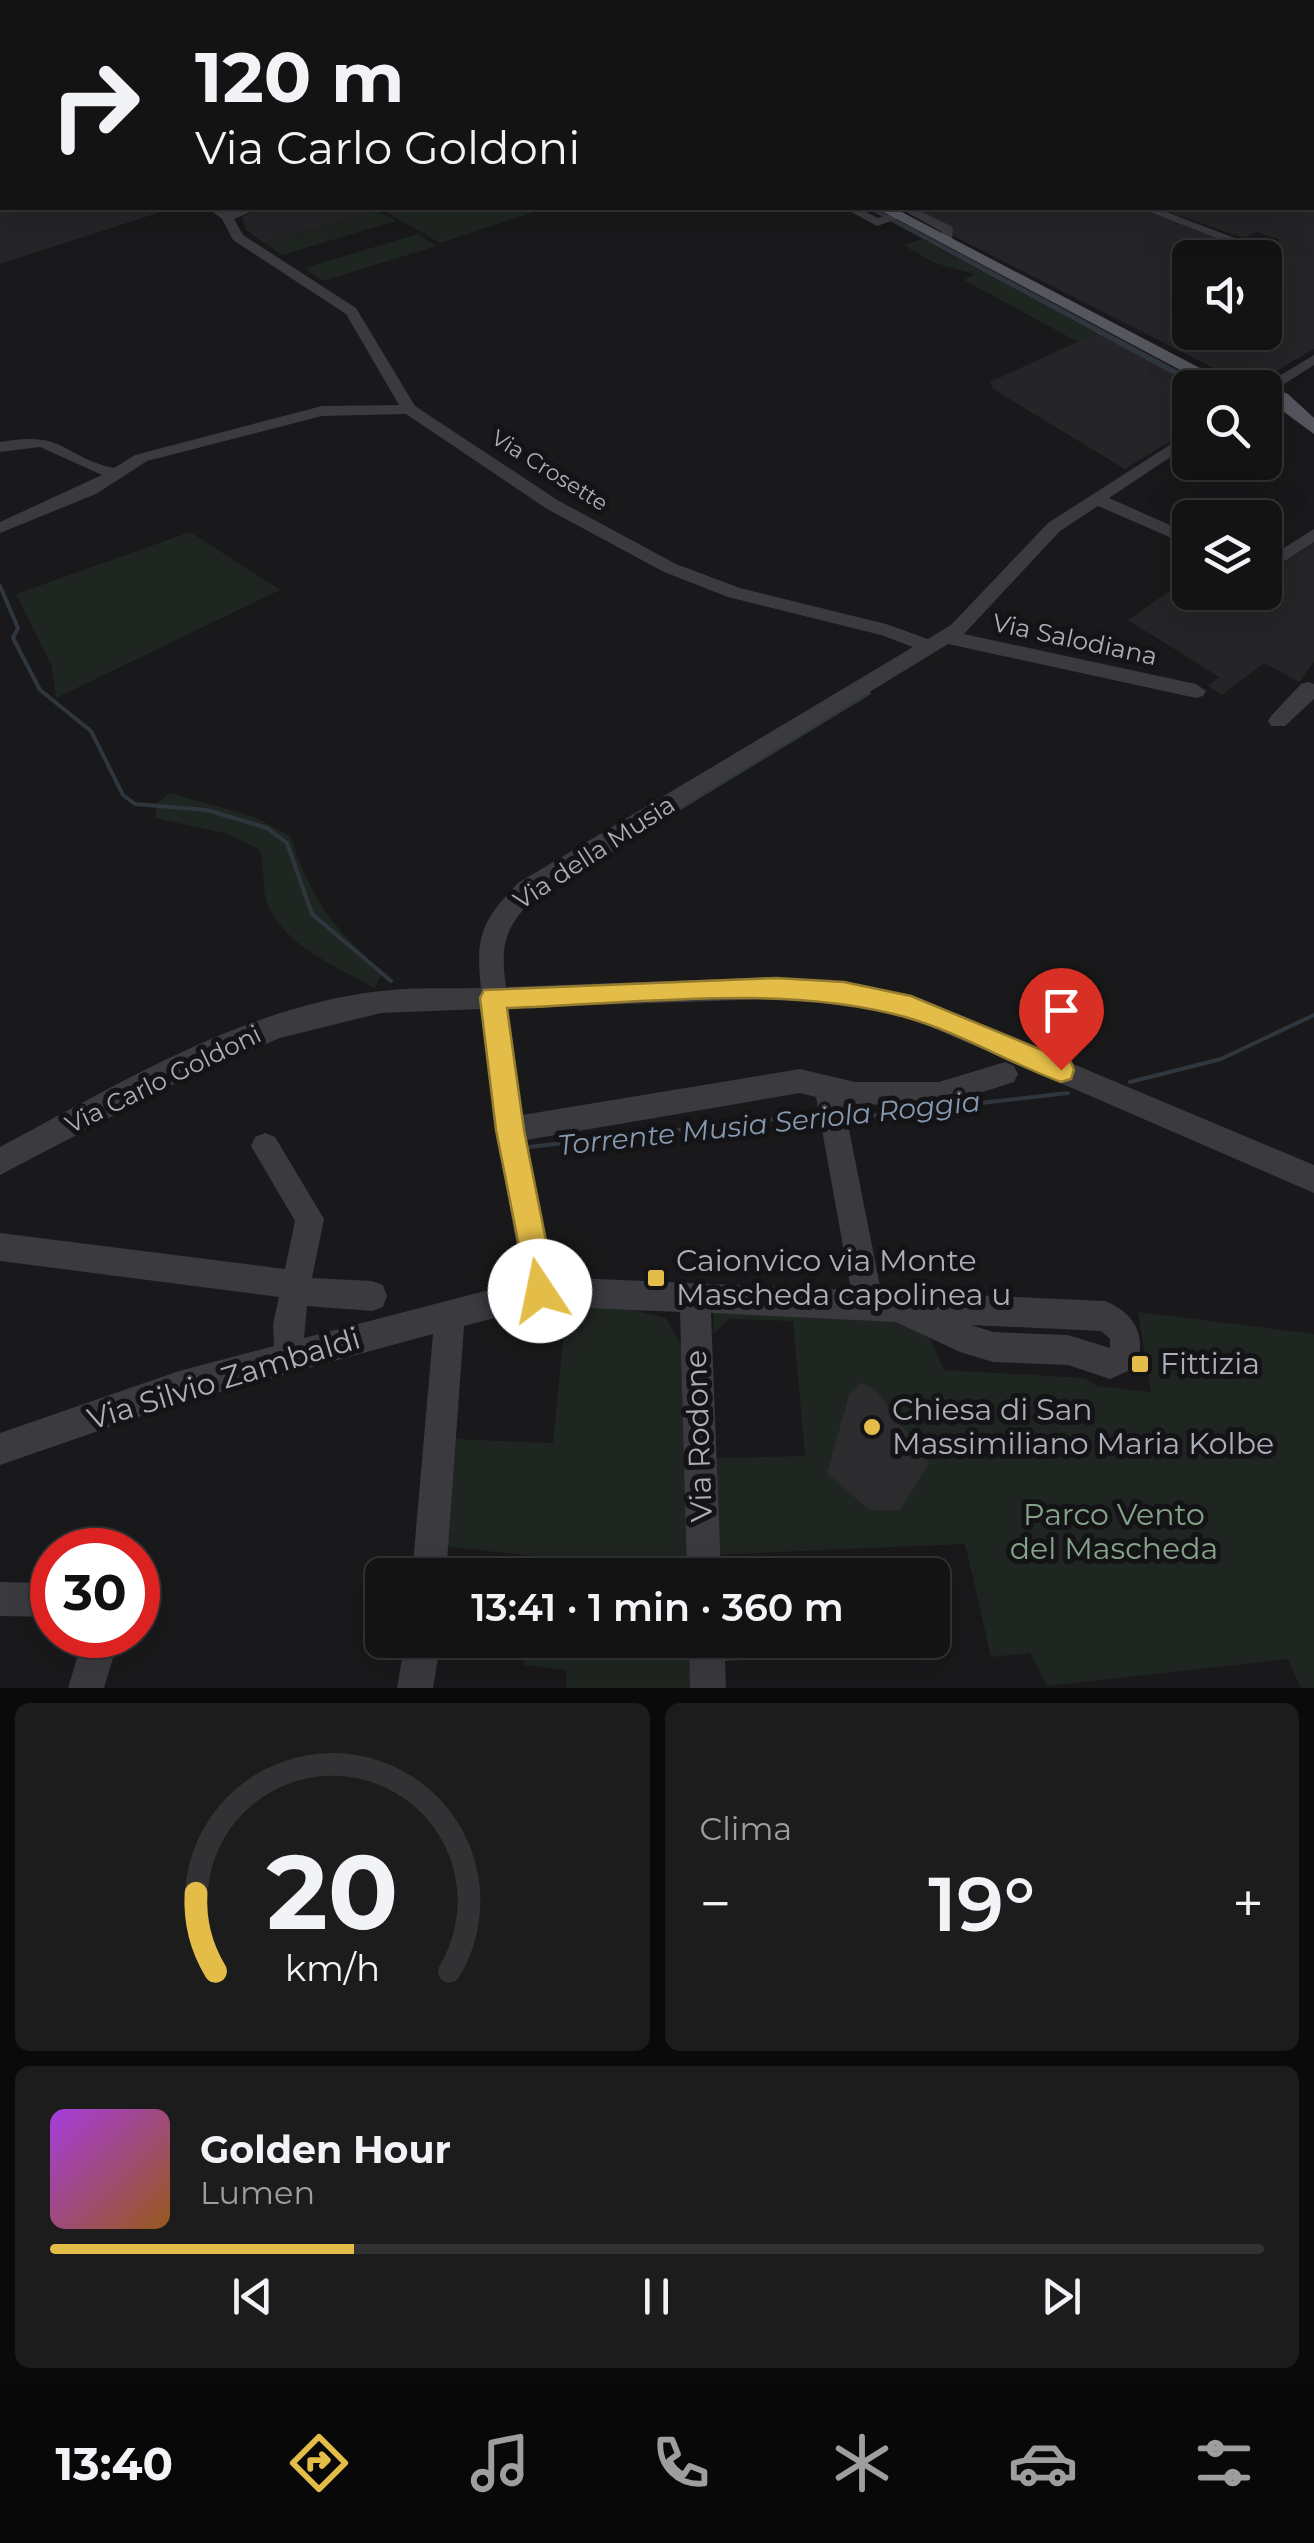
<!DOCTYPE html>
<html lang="it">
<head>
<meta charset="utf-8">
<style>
  body { margin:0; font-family:Montserrat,sans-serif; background:#1c1c1d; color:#f1f3f6; height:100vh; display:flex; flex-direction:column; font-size:38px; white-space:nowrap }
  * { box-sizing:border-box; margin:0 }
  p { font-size:32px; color:#9d9ea0 }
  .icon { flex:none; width:55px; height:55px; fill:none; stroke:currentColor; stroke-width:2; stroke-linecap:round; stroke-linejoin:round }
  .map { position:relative; height:1688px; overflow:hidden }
  .details { display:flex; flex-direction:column; gap:15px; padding:15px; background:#0a0a0b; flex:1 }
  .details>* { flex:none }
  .guide { position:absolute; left:0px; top:0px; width:1315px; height:210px; box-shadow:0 10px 40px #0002,0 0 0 2px #323234; background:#131314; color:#f1f3f6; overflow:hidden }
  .tools { position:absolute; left:1172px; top:240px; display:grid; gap:20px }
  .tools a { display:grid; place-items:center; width:110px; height:110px; border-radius:15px; background:#131314; box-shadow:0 10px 40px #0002,0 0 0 2px #323234; font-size:50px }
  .speed { position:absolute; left:30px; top:1528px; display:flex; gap:20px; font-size:50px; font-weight:700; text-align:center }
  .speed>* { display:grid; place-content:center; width:130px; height:130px; border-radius:50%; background:#131314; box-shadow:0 10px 40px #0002,0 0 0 2px #323234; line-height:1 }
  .speed .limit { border:15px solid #d22; background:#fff; color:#111 }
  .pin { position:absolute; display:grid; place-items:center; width:85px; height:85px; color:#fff; margin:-102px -42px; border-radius:50% 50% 50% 0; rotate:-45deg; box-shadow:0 0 10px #0007 }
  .pin .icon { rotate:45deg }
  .me { position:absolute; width:110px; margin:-55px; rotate:349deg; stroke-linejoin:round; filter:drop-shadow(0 0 8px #0008) }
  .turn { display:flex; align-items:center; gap:35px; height:210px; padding:0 30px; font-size:45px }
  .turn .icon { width:130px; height:130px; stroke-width:2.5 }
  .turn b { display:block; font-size:70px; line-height:85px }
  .big { font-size:75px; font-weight:600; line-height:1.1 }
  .details .widget { flex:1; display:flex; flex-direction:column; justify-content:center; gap:15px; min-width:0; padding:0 35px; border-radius:15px; background:#1c1c1d }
  .details .dial { align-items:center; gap:0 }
  .dial svg { height:260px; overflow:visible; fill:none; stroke:#323234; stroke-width:7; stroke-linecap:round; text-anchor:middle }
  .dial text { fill:#f1f3f6; stroke:none }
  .song { display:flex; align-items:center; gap:30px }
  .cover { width:120px; height:120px; border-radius:15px; background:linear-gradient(135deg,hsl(280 70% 55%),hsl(30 70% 35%)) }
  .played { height:10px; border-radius:5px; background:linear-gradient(90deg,#e4bd48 25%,#323234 25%) }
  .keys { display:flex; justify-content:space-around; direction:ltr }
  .heat { display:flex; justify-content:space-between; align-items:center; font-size:55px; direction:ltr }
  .details .tiles { flex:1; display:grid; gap:15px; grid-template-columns:1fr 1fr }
  .widget:last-child { grid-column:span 2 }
  .trip { position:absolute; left:365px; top:1558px; width:585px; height:100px; border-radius:15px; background:#131314; box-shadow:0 10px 40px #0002,0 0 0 2px #323234; font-weight:600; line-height:100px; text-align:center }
  .dock { display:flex; height:160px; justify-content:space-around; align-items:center; background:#080808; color:#9d9ea0 }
  .dock .icon { width:70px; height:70px }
  .dock .current { color:#e4bd48 }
  .dock b { font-size:45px; color:#f1f3f6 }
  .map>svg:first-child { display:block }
  .built { fill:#252528; fill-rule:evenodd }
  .green { fill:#1f2521 }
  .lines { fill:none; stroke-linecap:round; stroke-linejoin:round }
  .stream { stroke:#30363e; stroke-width:4 }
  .canal { fill:#30363e; fill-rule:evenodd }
  .building { fill:#2c2c2f }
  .minor { fill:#3a3a3f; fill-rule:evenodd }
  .major { fill:#56575e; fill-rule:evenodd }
  .rail-casing { stroke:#4d4e54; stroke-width:4 }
  .rail { stroke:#141416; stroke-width:2.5; stroke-dasharray:5; stroke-linecap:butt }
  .route { fill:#e4bd48; stroke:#947b2f; stroke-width:2.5 }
  .poi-dot { fill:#e4bd48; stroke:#141416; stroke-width:4 }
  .labels { text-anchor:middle; stroke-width:10; stroke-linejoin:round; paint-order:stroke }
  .far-street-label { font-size:22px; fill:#acafb9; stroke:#141416 }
  .street-label { font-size:25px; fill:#acafb9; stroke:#141416 }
  .water-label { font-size:28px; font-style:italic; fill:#8699b1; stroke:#141416 }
  .near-poi-label { font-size:30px; fill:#acafb9; stroke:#141416; text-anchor:start }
  .near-street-label { font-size:30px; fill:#acafb9; stroke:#141416 }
  .near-park-label { font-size:30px; fill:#85a389; stroke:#141416 }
</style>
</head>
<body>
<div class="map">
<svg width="1314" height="1688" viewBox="0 0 1314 1688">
  <rect width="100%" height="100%" fill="#19191b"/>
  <!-- built -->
  <path class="built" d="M0 149 2 208 167 210 0 264Z
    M1314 185V349L1254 384 1243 383 898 208H1139L1262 252 1280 240 1257 232 1243 238 1157 208H1312ZM1190 258H1265V332H1190Z
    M262 208H378L381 210 264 243 246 230 242 217Z
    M1097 333 1198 387 1190 388V429L1125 469 993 389 990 382Z
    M1314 542V662L1299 682 1264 663 1222 695 1208 686 1219 677 1128 620 1190 577V592H1265V576Z"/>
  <!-- green -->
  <path class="green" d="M378 208H547L440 243Z
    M378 211 396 221 282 255 264 243Z
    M418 234 437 246 323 281 304 268Z
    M922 239 1097 333 1078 342 964 280 975 274 935 263 903 245Z
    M190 532 280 590 56 698 51 664 16 594Z
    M170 793 255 817 291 837C311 900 333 928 383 972L375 988C336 966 276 943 265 895 262 879 265 864 259 849L228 834 155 818 157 803Z
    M595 1301 666 1318 687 1356 695 1575H532L533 1556 440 1546 453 1439 553 1443 567 1302Z
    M714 1310 908 1316 924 1325 944 1370 1085 1378 1097 1386 1151 1392 1138 1312 1314 1334V1688H1301L1288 1659 1047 1686 1030 1653 991 1657 965 1544 713 1555 717 1458 805 1456 793 1321 729 1319 713 1334Z
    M526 1640H697L699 1688H566L567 1670 523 1665Z"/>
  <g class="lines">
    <!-- stream -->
    <path class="stream" d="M0 586 18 628 13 638 40 690 91 731 123 795 135 804 207 810 267 828 287 843 312 914 391 981
      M608 852 869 693
      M1130 1082 1221 1059 1314 1015
      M842 1119 1068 1093
      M529 1147 802 1116 823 1118"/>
    <!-- canal -->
    <path class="canal" d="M866 208H875L1211 388H1198Z"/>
  </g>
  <!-- building -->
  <path class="building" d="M861 1383 875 1389 929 1463 900 1510H869L827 1473 850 1392Z"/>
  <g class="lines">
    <!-- minor -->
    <path class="minor" d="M32 0H42L43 2H34Z
      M246 0H257L258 2H248Z
      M501 0H512L513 2H503Z
      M0 24H2V30H0Z
      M2 48V54L0 55V49Z
      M0 70 2 71V80H0Z
      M0 92H2V98H0Z
      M0 139H2V145H0Z
      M1312 140H1314L1312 147Z
      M1312 162H1314V169H1312Z
      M208 208H221L229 212 260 208 234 219 243 235 356 308 415 406 559 501 676 564 740 588 886 624 928 639 951 625 1048 523 1190 432V444L1109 498 1190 534V546L1098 506 1060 531 964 634 1196 684 1206 691 1203 696 1196 698 948 644 534 897C505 929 500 943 506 987L775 977 844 982 911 996 1314 1165V1193L908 1017 844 1004 775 999 508 1008 522 1115 800 1069 855 1082H939L1005 1062 1014 1066 1018 1074 1014 1082 939 1106 844 1104 881 1291 1105 1301C1135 1313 1148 1337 1135 1368L1110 1379 1068 1365 993 1362 960 1352 896 1322 711 1313 721 1575H687L680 1312 540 1306 464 1326 446 1575H412L433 1334 179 1403 0 1465V1433L179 1371 274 1346 273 1324 279 1297 0 1261V1233L285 1269 295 1221 251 1146 255 1137 265 1133 275 1137 324 1219 312 1278 372 1281 383 1285 387 1296 383 1307 372 1311 307 1306 304 1338 523 1281 496 1130 483 1009 381 1013 280 1038 193 1074 0 1175V1147C119 1084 245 1006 381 991 414 987 448 989 481 988 475 935 482 921 518 883L913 647 881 635 728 597 664 572 547 509 406 414 322 416 147 461 96 494 0 533V522L102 475 40 447 0 452V442C66 430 61 456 114 468L135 455 322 406 399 405 346 314 233 240 222 219ZM800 1093 816 1097 851 1290 552 1277 526 1140ZM971 1325 1101 1331 1110 1339V1348L1068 1335 993 1332Z
      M844 208H858L878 218 900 212 906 216 877 226Z
      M899 208H914L953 227 952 240 941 243 942 232Z
      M1140 208H1156L1261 248 1250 251Z
      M1314 355V365L1270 393 1265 395V388H1259Z
      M1314 529V542L1265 574V560Z
      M1308 682 1314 684V699L1285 726H1271L1268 721 1271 716 1301 684Z
      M0 1582 52 1583V1617L0 1616Z
      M84 1635H120L104 1688H68Z
      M405 1640H441L433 1688H397Z
      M689 1640H796L790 1652 778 1658 725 1661 726 1688H690Z"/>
    <!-- major -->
    <path class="major" d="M487 0H500L501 2H488Z
      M876 208H894L1238 388H1214Z
      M1265 385 1288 394 1314 418V434L1265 398V388H1258Z"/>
    <defs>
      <path id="rail" d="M1148 0 1154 2"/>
    </defs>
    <!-- rail casing -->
    <use href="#rail" class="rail-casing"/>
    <!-- rail -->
    <use href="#rail" class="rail"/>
  </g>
  <!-- route -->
  <path class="route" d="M776 978 844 982 911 996 1071 1062 1074 1070 1071 1079 1061 1082C1009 1063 959 1032 905 1017 782 983 634 1004 507 1008L524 1130 556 1291 551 1302 540 1306 530 1302 496 1130 480 998 484 990Z"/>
  <!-- markers -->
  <g class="poi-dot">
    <rect x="646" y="1268" width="20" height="20" rx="5"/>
    <rect x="1130" y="1354" width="20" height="20" rx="5"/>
    <circle cx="872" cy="1427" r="10"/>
  </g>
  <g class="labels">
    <!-- far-street labels -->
    <g class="far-street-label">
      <text transform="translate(550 470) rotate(32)" y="8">Via Crosette</text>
    </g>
    <!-- street labels -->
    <g class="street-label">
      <text transform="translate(1075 639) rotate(12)" y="9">Via Salodiana</text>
      <text transform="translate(594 852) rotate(-33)" y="9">Via della Musia</text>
      <text transform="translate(163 1079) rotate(-26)" y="9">Via Carlo Goldoni</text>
    </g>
    <!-- water labels -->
    <g class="water-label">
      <text transform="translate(769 1123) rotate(-6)" y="10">Torrente Musia Seriola Roggia</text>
    </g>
    <!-- near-poi labels -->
    <g class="near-poi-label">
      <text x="676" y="1271">Caionvico via Monte<tspan x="676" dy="34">Mascheda capolinea u</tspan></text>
      <text x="1160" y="1374">Fittizia</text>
      <text x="892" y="1420">Chiesa di San<tspan x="892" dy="34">Massimiliano Maria Kolbe</tspan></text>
    </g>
    <!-- near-street labels -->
    <g class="near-street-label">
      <text transform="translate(224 1379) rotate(-17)" y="10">Via Silvio Zambaldi</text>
      <text transform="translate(699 1436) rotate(-92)" y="10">Via Rodone</text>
    </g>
    <!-- near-park labels -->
    <g class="near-park-label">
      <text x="1114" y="1525">Parco Vento<tspan x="1114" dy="34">del Mascheda</tspan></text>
    </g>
  </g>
</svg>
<div class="tools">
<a><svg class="icon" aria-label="sound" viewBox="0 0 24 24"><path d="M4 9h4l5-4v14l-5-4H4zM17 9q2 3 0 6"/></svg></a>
<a><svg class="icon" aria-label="search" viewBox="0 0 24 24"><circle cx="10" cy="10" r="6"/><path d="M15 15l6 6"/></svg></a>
<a><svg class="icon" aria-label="layers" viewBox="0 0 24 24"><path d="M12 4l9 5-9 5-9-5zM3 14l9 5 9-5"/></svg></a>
</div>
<div class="speed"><div class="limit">30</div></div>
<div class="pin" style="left:1061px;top:1070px;background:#d93025"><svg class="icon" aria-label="arrive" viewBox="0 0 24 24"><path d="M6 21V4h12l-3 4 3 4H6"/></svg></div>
<svg class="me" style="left:540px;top:1291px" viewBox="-20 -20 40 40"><circle r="19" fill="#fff"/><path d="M0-13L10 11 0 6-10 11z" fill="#e4bd48"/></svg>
<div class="trip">13:41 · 1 min · 360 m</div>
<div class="guide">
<div class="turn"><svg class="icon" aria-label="right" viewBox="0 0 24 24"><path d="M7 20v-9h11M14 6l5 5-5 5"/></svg><div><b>120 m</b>Via Carlo Goldoni</div></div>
</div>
</div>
<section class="details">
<div class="tiles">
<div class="widget dial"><svg viewBox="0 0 100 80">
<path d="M14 69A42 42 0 1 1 86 69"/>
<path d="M14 69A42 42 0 0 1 8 45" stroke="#e4bd48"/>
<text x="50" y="56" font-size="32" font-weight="700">20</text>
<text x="50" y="72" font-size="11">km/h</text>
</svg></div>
<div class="widget"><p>Clima</p>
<div class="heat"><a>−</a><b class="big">19°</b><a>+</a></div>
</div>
<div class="widget">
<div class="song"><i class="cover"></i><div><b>Golden Hour</b><p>Lumen</p></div></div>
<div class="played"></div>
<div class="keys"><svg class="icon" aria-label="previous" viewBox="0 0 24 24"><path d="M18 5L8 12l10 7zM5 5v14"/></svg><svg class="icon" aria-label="pause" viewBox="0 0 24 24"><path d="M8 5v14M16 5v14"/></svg><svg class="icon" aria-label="next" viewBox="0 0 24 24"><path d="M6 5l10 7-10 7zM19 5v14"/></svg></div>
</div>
</div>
</section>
<nav class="dock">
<b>13:40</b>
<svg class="icon current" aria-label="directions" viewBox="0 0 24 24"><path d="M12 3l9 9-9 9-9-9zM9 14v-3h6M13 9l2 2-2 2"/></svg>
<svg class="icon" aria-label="music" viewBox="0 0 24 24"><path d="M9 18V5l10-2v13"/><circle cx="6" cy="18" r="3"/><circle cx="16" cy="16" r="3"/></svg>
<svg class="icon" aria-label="phone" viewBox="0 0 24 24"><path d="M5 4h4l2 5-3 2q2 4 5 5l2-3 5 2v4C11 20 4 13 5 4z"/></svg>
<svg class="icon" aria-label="climate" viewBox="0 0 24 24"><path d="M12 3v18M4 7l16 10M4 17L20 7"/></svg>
<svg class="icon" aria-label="car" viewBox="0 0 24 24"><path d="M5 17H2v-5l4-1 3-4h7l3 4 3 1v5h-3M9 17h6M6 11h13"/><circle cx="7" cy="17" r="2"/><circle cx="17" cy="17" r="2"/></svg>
<svg class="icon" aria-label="filters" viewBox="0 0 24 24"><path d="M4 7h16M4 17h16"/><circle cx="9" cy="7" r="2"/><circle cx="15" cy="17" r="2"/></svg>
</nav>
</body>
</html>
